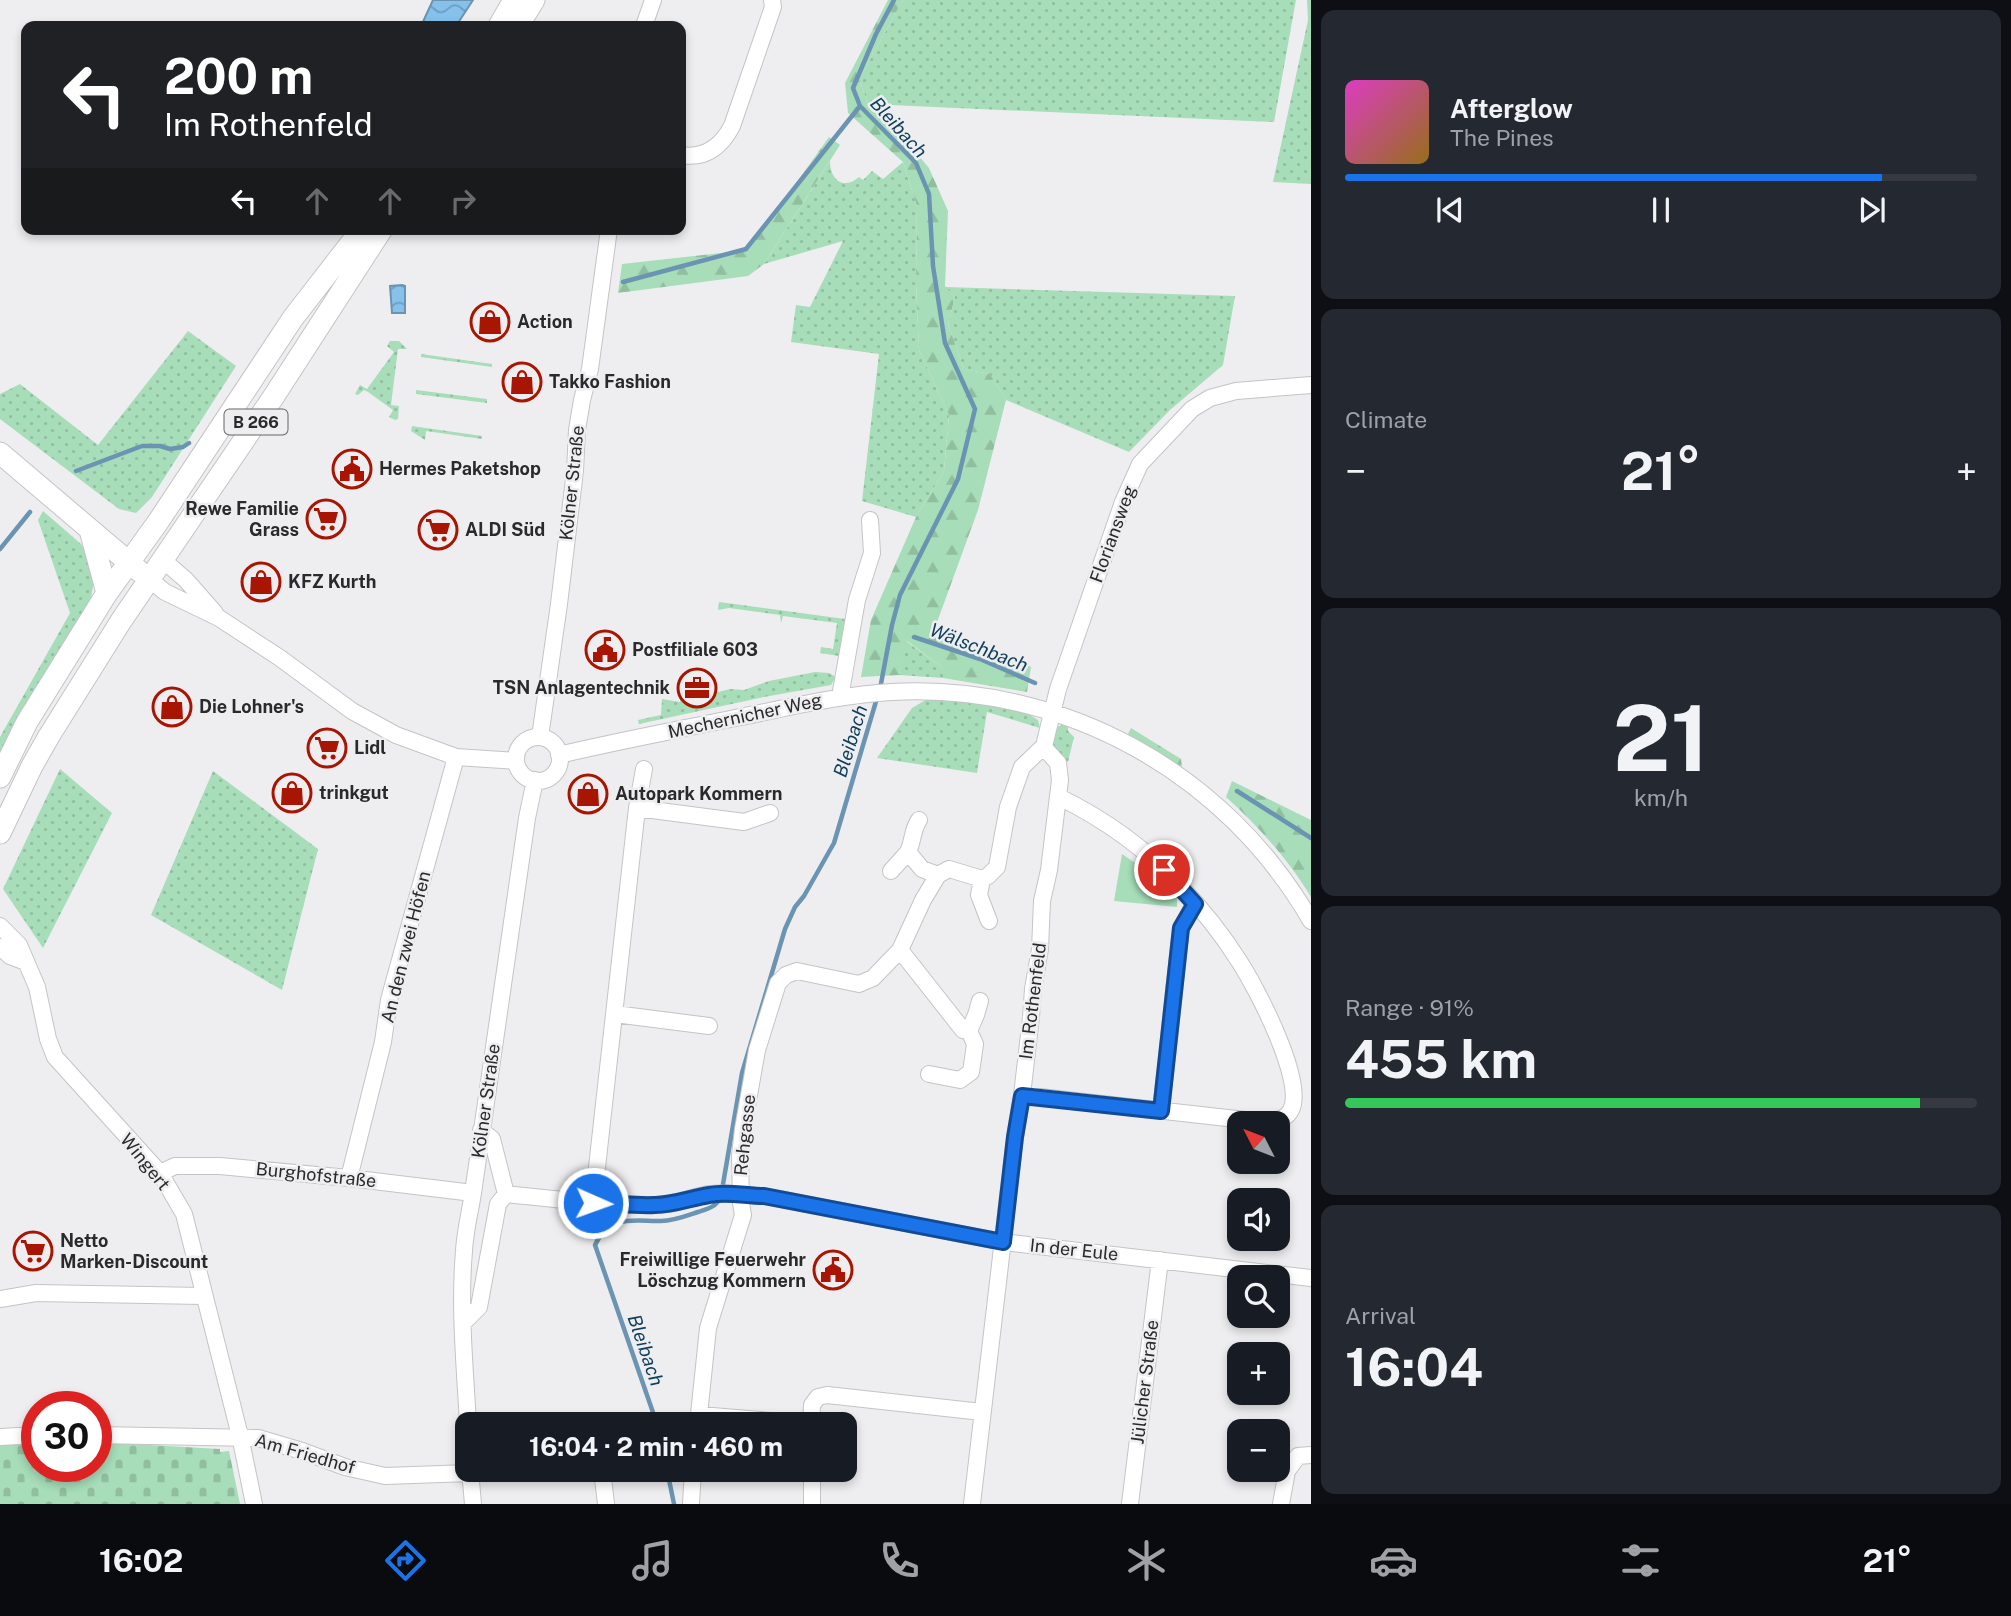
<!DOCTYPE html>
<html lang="en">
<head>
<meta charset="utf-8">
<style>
  body { margin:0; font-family:"Public Sans",sans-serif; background:#242831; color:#f1f3f6; height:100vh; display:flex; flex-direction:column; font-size:26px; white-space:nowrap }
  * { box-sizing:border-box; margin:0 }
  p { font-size:23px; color:#9ea1a6 }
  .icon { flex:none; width:38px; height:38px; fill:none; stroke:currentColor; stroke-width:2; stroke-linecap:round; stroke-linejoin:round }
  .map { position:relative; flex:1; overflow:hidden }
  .details { display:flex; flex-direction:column; gap:10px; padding:10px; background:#0d0f14; width:700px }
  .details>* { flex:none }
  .hud { position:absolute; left:21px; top:21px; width:665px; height:214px; border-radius:14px; box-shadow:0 4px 10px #0003; background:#202124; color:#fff; overflow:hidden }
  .needle { width:46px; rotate:312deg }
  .controls { position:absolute; left:1227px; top:1111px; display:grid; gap:14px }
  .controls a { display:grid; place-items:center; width:63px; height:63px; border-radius:14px; background:#171b24; box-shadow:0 4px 10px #0003; font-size:35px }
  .speed { position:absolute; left:21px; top:1391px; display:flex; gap:14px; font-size:35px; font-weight:700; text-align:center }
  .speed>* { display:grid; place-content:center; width:91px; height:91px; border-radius:50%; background:#171b24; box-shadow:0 4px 10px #0003; line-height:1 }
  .speed .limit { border:10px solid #d22; background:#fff; color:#111 }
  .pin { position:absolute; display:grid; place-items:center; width:60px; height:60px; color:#fff; margin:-30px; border:4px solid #fff; border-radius:50%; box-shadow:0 2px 7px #0007 }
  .me { position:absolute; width:77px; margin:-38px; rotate:92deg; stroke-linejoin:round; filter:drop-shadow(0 0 5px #0008) }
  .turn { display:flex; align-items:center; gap:24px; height:147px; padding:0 28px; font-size:32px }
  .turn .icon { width:91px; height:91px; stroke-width:2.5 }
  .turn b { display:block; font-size:49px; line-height:60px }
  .lanes { display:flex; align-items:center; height:66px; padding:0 28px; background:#0003; justify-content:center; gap:35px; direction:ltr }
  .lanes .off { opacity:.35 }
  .big { font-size:52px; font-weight:700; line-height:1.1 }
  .details .tile { flex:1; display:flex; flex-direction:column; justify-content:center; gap:10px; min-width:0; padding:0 24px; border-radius:14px; background:#242831 }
  .details .dial { align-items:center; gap:0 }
  .dial b { font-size:91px; line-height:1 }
  .song { display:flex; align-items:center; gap:21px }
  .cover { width:84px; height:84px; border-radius:10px; background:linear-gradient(135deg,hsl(310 70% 55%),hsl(40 70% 35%)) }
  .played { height:7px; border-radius:4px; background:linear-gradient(90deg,#1a73e8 85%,#363941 85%) }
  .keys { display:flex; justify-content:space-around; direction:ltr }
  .heat { display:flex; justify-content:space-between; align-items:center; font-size:38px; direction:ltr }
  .charge { height:10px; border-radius:5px; background:linear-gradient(90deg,#34c759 91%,#363941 0) }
  .trip { position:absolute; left:455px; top:1412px; width:402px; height:70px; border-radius:14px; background:#171b24; box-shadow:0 4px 10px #0003; font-weight:700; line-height:70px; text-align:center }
  .menu { display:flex; height:112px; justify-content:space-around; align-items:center; background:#090b0e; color:#9ea1a6 }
  .menu .icon { width:49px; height:49px }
  .menu .current { color:#1a73e8 }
  .menu b { font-size:32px; color:#f1f3f6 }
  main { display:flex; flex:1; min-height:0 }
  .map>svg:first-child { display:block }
  .grass { fill:url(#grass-dots) }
  .forest { fill:url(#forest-firs) }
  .cemetery { fill:url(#cemetery-stones) }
  .park { fill:#a7ddb9 }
  .water { fill:url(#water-waves); stroke:#6a94b1; stroke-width:2 }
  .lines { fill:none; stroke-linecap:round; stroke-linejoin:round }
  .stream { stroke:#6a94b1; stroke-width:4.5 }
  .minor-casing { stroke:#c4c4c6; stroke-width:18 }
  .major-casing { stroke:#c4c4c6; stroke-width:23 }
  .minor { stroke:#fff; stroke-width:16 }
  .major { stroke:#fff; stroke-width:21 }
  .route-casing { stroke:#114b97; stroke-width:18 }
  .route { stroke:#1a73e8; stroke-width:12 }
  .labels { text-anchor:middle; stroke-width:5; stroke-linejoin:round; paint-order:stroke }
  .shield { fill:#eeeef1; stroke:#656566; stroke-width:2 }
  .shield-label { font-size:16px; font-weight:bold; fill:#2a2a2b }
  .poi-label { font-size:18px; font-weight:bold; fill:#2a2a2b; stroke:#eeeef1; text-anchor:start }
  .street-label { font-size:18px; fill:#2a2a2b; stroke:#eeeef1 }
  .water-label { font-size:19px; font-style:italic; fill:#10405c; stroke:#eeeef1 }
</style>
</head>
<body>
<main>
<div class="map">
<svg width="1311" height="1504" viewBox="0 0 1311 1504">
  <defs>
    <pattern id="grass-dots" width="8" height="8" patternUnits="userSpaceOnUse" patternTransform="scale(1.75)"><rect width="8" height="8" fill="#a7ddb9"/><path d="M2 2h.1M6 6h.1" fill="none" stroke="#90be9f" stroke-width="1.8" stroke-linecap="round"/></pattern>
    <pattern id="forest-firs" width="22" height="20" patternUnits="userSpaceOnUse" patternTransform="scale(1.75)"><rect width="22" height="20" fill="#a7ddb9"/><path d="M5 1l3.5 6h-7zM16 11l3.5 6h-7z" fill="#90be9f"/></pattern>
    <pattern id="cemetery-stones" width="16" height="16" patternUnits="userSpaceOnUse" patternTransform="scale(1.75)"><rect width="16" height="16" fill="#a7ddb9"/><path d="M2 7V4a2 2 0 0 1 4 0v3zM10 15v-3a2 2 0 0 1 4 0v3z" fill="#90be9f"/></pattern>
    <pattern id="water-waves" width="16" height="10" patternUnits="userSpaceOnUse" patternTransform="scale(1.75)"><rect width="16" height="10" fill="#85c1eb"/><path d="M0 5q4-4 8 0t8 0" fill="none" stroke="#6d9dbf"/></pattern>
  </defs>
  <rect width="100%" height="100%" fill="#eeeef1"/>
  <!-- grass -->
  <path class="grass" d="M903 0H1296L1274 122 868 104 859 79Z
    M1307 0H1311V184L1273 182 1308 20Z
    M830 161C830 179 843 191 859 177L863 180 872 171 883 179 903 162 917 206 916 284 919 350 949 415 944 471 916 517 862 501 879 354 791 342 796 305 810 307 843 241 764 264Z
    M945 287 1235 296 1223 365 1170 410 1129 452 1006 400 990 374 964 369 948 324 955 297Z
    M188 331 236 366 152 497 136 513 119 509 0 419V394L20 384 98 445Z
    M390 341H399L407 349H398L391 405 399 406 398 419 395 420 389 417 393 410 368 392 364 390 358 395 355 394 360 385 367 389 394 352 387 346Z
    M421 354 492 364V367L421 357Z
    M416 390 487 399V403L416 394Z
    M412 426 482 436V439L426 431 425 440 411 431Z
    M43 511 81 544 96 568 91 598 0 752V737L70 613 38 520Z
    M719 602 845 619 839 656 820 653 821 647 833 649 837 623 783 616 781 623 780 615 729 608 718 610Z
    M906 641 943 668V678L899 675Z
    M815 672 829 673 836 677 831 685 764 697 639 724 638 720 661 715 662 699 680 702 681 695 695 698 730 689 744 690 769 681Z
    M929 698H948L1027 713 1038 720 1040 728 987 712 977 773 877 758 912 708Z
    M1065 724 1068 725V731L1074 737 1068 762 1050 748C1052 736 1052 727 1065 724Z
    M60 769 112 813 43 948 3 889Z
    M213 771 318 849 282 990 151 915Z"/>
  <!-- forest -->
  <path class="forest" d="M888 0H903L859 79 868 104 883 113 929 168 948 211 945 286 955 297 948 324 964 369 990 374 1006 400 978 510 936 625 943 638 1015 657 1031 667 1027 692 943 678V668L907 641 899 675 861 677 871 620 916 517 944 471 949 415 919 350 916 284 917 206 903 162 848 113 845 83Z
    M829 137 840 145 764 264 748 276 618 293 622 264 748 250Z
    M1131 728 1181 759 1182 767 1128 734Z
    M1232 781 1311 820V897C1289 860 1258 826 1226 797Z"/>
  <!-- cemetery -->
  <path class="cemetery" d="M37 1439V1466H96V1442L220 1449V1452L229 1451 240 1504H0V1440Z"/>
  <!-- park -->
  <path class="park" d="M1122 854 1177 891V907L1114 901Z"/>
  <!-- water -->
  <path class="water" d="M433 0H473L456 26H421Z
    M402 285 405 286V313H392L390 286Z"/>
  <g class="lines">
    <!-- stream -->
    <path class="stream" d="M623 282 746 249 860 106
      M76 471 142 446H160L170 449 183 447 189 443
      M0 549 30 512
      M914 637 980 659 1035 683
      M880 689 892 625 900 595 958 479 975 409 945 343 933 266 929 194 916 163 860 106 853 88 876 34 894 0
      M1237 791 1311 838
      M722 1190 742 1073 785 929 795 907 804 896 834 843 877 698
      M657 1424 595 1245C610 1214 633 1221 661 1221 674 1221 686 1216 698 1212 707 1209 716 1207 720 1198
      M667 1470 674 1504"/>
    <defs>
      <path id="minor" d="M644 26 653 0
        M681 155C705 159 721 147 732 126L773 7 772 0
        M163 560 186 580 215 613
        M149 579 165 592 219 618 280 658 352 711 396 735 456 757 516 761
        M840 697 857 600 872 553 870 520
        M540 737 559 604 575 471 577 430 582 400 590 369 609 229
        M516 759a22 22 0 1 1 44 0a22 22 0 1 1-44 0Z
        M559 755C618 741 677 730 735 718 787 708 839 695 892 692 1064 683 1225 772 1311 921
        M637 808 744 822 770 813
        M919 820C912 830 913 842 908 852L922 869 938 875
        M891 871 908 852
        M982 879 979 895 989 921
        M0 926 19 945 37 987 48 1039 55 1057 160 1173 184 1214 240 1436 254 1504
        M0 947 10 956 26 962
        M900 950 963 1030 969 1031 976 1015 980 1001
        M615 1014 709 1026
        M929 1074 960 1080 971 1072 975 1044 969 1031
        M1022 1095 1263 1122C1274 1122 1286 1120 1291 1110 1306 1082 1256 987 1239 961 1222 934 1201 908 1179 885 1145 848 1104 819 1059 797
        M1161 1111 1181 928 1195 903
        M481 1130 492 1139 506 1194
        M160 1173 175 1166H220L349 1178 473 1193
        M349 1178 383 1042 389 1000 456 757
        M593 1203 637 808 644 769
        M0 1299 36 1293 203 1296
        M463 1323 479 1307 498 1204 506 1194C555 1199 603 1205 652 1205 672 1206 691 1197 710 1194 728 1192 746 1196 764 1196L1003 1242 1311 1278
        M700 1415 807 1424
        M597 1423V1424
        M468 1424C465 1367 459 1309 464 1251 465 1232 470 1212 473 1193L527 818 535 780
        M698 1424 708 1328 743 1215 741 1203 740 1156 743 1129 757 1050 778 983 786 975 797 971 859 984 873 978 900 950 923 900 938 875 949 869 982 879 988 876 997 867 1008 807 1022 767 1044 746
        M811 1424 812 1405 818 1397 827 1395 982 1412
        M96 1435 258 1438 302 1451 345 1467 385 1476 470 1473
        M0 1437 37 1435
        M470 1470 473 1504
        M602 1470 606 1504
        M812 1470V1504
        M691 1504 693 1470
        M972 1504 1015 1137 1022 1095 1031 1017 1033 989 1040 949 1042 901 1049 870 1060 780 1058 763 1047 751 1044 746 1058 689 1123 502 1140 464 1192 409 1210 398 1236 391 1311 385
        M1130 1504 1160 1260
        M1281 1504 1287 1471 1298 1456 1311 1455"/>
      <path id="major" d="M499 26 514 0
        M518 26 534 0
        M0 453 139 571
        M90 530 107 593
        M0 777 27 722 107 593 158 522 293 318 362 229
        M0 833 32 766 49 736 121 621 274 396 382 229"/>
    </defs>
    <!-- minor casing -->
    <use href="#minor" class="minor-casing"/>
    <!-- major casing -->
    <use href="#major" class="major-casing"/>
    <!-- minor -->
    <use href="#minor" class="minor"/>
    <!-- major -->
    <use href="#major" class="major"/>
  </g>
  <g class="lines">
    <defs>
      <path id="route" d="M593 1203C614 1203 634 1206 655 1205 673 1205 691 1198 709 1195 727 1191 746 1196 764 1196L1003 1242 1015 1137 1022 1096 1161 1111 1181 928 1195 904 1164 870"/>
    </defs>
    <!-- route casing -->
    <use href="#route" class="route-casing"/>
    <!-- route -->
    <use href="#route" class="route"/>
  </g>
  <!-- icons -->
  <defs>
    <symbol id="shop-ring" viewBox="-11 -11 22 22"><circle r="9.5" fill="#eeeef1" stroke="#a81603" stroke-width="1.5"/><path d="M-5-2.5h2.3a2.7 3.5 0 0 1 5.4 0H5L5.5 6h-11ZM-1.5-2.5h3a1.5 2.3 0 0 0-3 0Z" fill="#a81603"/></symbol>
    <symbol id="civic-ring" viewBox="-11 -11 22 22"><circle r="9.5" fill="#eeeef1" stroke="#a81603" stroke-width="1.5"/><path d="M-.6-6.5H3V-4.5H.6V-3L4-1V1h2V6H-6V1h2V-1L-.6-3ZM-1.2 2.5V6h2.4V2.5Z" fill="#a81603"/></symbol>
    <symbol id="supermarket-ring" viewBox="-11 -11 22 22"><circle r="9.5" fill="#eeeef1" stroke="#a81603" stroke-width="1.5"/><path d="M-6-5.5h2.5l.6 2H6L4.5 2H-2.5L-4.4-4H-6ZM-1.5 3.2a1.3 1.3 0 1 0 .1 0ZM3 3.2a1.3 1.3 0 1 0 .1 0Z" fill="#a81603"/></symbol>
    <symbol id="office-ring" viewBox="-11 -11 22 22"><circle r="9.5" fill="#eeeef1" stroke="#a81603" stroke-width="1.5"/><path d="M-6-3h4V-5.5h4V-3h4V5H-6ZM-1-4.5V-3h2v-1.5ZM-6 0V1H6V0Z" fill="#a81603"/></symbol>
  </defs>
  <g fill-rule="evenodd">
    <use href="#shop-ring" x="468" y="300" width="44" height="44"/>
    <use href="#shop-ring" x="500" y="360" width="44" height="44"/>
    <use href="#civic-ring" x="330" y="447" width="44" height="44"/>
    <use href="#supermarket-ring" x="304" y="497" width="44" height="44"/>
    <use href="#supermarket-ring" x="416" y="508" width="44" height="44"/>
    <use href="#shop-ring" x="239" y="560" width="44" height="44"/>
    <use href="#civic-ring" x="583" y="628" width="44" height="44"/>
    <use href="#office-ring" x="675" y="666" width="44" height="44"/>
    <use href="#shop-ring" x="150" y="685" width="44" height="44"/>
    <use href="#supermarket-ring" x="305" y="726" width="44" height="44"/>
    <use href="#shop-ring" x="270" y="771" width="44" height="44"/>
    <use href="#shop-ring" x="566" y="772" width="44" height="44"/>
    <use href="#supermarket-ring" x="11" y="1229" width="44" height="44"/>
    <use href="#civic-ring" x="811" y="1248" width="44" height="44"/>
  </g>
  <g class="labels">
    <!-- shield labels -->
    <rect class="shield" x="224.5" y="409.5" width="63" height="25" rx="5"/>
    <g class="shield-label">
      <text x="256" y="428">B 266</text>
    </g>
    <!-- poi labels -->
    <g class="poi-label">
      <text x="517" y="328">Action</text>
      <text x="549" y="388">Takko Fashion</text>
      <text x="379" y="475">Hermes Paketshop</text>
      <text x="299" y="515" text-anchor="end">Rewe Familie<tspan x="299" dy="21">Grass</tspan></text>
      <text x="465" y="536">ALDI Süd</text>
      <text x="288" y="588">KFZ Kurth</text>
      <text x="632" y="656">Postfiliale 603</text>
      <text x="670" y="694" text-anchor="end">TSN Anlagentechnik</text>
      <text x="199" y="713">Die Lohner's</text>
      <text x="354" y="754">Lidl</text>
      <text x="319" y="799">trinkgut</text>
      <text x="615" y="800">Autopark Kommern</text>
      <text x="60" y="1247">Netto<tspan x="60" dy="21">Marken-Discount</tspan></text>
      <text x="806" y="1266" text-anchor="end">Freiwillige Feuerwehr<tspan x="806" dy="21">Löschzug Kommern</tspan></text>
    </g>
    <!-- street labels -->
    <g class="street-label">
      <text transform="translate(572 483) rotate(-84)" y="6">Kölner Straße</text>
      <text transform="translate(1113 534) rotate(-70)" y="6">Floriansweg</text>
      <text transform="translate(745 716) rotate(-12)" y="6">Mechernicher Weg</text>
      <text transform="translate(406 947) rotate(-76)" y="6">An den zwei Höfen</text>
      <text transform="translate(1033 1001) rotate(-83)" y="6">Im Rothenfeld</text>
      <text transform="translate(486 1101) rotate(-82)" y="6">Kölner Straße</text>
      <text transform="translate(745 1135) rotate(-84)" y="6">Rehgasse</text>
      <text transform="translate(145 1162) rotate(51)" y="6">Wingert</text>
      <text transform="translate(316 1175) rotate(6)" y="6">Burghofstraße</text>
      <text transform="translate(1074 1250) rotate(6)" y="6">In der Eule</text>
      <text transform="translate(1145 1382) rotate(-83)" y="6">Jülicher Straße</text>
      <text transform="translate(305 1454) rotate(16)" y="6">Am Friedhof</text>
    </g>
    <!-- water labels -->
    <g class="water-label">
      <text transform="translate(899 127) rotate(48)" y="7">Bleibach</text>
      <text transform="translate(979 647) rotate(21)" y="7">Wälschbach</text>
      <text transform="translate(850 741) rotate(-73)" y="7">Bleibach</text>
      <text transform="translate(646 1350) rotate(71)" y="7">Bleibach</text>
    </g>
  </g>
</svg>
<div class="controls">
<a><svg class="needle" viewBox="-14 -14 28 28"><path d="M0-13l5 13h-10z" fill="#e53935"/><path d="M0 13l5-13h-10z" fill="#9ea1a6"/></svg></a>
<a><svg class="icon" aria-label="sound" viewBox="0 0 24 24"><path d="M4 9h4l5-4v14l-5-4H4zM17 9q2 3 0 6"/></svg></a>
<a><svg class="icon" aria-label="search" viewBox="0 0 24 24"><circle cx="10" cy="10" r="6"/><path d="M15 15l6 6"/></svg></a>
<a>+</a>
<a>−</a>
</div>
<div class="speed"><div class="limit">30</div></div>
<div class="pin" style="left:1164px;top:870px;background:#d93025"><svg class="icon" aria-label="arrive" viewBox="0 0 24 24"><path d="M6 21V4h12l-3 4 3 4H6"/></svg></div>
<svg class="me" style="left:593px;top:1203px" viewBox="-20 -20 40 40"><circle r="17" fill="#1a73e8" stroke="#fff" stroke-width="3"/><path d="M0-11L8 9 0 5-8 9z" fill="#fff"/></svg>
<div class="trip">16:04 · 2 min · 460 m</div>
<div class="hud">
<div class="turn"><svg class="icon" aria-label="left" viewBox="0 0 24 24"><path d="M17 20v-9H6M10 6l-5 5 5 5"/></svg><div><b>200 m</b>Im Rothenfeld</div></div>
<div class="lanes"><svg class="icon" aria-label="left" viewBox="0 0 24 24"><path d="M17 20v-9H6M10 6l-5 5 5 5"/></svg><svg class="icon off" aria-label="ahead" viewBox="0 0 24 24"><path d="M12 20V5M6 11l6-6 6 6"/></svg><svg class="icon off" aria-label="ahead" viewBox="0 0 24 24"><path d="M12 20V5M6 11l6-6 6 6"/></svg><svg class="icon off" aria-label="right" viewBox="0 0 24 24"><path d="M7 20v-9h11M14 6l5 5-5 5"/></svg></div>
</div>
</div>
<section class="details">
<div class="tile">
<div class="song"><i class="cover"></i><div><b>Afterglow</b><p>The Pines</p></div></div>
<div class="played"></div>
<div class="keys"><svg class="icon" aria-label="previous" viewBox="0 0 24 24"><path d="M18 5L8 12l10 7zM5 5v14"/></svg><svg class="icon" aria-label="pause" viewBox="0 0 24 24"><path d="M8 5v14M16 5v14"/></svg><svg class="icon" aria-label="next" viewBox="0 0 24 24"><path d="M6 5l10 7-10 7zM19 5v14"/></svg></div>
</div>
<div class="tile"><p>Climate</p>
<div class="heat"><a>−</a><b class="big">21°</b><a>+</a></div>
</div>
<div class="tile dial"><b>21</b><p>km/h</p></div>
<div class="tile"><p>Range · 91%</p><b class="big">455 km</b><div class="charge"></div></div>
<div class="tile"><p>Arrival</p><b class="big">16:04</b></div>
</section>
</main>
<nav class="menu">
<b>16:02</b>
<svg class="icon current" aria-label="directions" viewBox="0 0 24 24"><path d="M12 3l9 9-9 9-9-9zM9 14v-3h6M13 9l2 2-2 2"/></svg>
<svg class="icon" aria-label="music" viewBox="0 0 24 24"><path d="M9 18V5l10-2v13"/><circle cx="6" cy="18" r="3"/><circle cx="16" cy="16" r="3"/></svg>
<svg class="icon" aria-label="phone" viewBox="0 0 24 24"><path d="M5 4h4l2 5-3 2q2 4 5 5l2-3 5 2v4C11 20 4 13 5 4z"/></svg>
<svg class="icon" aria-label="climate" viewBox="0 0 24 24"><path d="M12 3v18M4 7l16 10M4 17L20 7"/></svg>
<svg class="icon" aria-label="car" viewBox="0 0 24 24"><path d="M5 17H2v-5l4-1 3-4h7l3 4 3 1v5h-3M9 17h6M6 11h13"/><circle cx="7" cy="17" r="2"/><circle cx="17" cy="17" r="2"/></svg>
<svg class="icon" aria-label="filters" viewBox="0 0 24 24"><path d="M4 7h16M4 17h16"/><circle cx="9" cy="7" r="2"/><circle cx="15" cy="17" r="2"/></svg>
<b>21°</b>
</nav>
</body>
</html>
